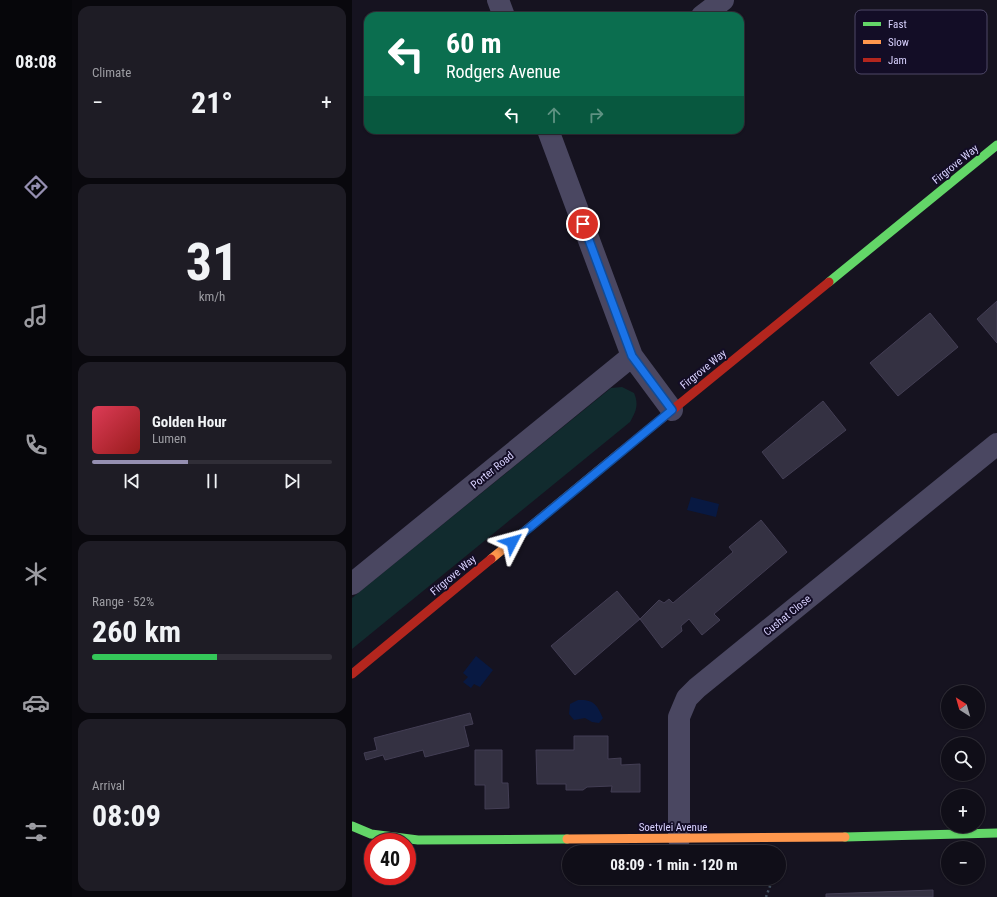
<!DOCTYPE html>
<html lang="en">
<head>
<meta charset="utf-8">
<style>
  body { margin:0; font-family:"Roboto Condensed",sans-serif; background:#1e1c25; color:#f1f3f6; height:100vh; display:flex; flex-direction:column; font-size:15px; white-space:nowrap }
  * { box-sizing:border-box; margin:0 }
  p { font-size:13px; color:#9c9ca2 }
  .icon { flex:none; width:22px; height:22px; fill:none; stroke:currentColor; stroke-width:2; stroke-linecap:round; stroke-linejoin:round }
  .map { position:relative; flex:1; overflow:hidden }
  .sheet { display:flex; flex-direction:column; gap:6px; padding:6px; background:#09080d; width:280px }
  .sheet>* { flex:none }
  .top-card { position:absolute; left:12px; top:12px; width:380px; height:122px; border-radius:12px; box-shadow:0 1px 3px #0004,0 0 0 1px #302e37; background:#0b6e4f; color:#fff; overflow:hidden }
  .needle { width:26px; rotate:323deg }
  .tools { position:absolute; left:589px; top:685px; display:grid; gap:8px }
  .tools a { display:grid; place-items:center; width:44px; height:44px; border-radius:50%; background:#100e18; box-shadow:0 1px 3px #0004,0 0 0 1px #302e37; font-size:20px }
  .speed { position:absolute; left:12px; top:833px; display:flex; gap:8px; font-size:20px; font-weight:700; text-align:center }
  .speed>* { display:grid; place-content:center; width:52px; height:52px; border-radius:50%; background:#100e18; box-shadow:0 1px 3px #0004,0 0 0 1px #302e37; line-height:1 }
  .speed .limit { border:6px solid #d22; background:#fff; color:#111 }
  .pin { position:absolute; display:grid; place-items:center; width:34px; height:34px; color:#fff; margin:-17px; border:2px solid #fff; border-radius:50%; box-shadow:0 1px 4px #0007 }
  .me { position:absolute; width:44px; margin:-22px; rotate:51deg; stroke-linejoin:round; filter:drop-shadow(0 0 3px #0008) }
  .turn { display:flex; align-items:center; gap:14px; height:84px; padding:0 16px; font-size:18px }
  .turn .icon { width:52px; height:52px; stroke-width:2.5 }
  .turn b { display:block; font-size:28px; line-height:34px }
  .lanes { display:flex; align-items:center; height:38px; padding:0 16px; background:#0003; justify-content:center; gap:20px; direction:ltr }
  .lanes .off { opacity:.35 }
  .big { font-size:30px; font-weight:700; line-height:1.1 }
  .sheet .card { flex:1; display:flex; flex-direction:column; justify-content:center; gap:6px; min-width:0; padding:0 14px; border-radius:12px; background:#1e1c25 }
  .sheet .dial { align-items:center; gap:0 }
  .dial b { font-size:52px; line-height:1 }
  .song { display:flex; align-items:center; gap:12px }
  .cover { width:48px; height:48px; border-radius:6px; background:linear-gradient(135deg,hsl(350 70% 55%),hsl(0 70% 35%)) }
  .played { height:4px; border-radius:2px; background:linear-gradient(90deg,#958fb1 40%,#302e37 40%) }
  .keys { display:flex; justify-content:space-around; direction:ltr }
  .heat { display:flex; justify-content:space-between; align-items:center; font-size:22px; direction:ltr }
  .charge { height:6px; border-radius:3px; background:linear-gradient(90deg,#34c759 52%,#302e37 0) }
  .trip { position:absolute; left:210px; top:845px; width:224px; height:40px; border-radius:20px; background:#100e18; box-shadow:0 1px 3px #0004,0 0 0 1px #302e37; font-weight:700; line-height:40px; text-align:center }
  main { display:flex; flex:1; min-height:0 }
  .tabs { display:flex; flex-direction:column; width:72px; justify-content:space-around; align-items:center; background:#06060a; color:#9c9ca2 }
  .tabs .icon { width:28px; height:28px }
  .tabs .on { color:#958fb1 }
  .tabs b { font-size:18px; color:#f1f3f6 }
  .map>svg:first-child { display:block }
  .green { fill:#112b2e }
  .water { fill:#081942 }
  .building { fill:#343142; stroke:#433e54 }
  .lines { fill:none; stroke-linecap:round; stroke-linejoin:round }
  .path { stroke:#445261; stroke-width:2.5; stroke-dasharray:2 3; stroke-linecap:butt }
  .street { stroke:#4a4761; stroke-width:22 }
  .fast { stroke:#63d668; stroke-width:9 }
  .slow { stroke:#ff974d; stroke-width:9 }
  .jam { stroke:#b3261e; stroke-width:9 }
  .route-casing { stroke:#114b97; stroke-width:10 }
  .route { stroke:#1a73e8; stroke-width:7 }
  .labels { text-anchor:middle; stroke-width:4; stroke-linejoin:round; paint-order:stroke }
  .street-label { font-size:11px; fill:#d9d2ff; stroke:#130d26 }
  .key { fill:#130d26; stroke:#4e4867; stroke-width:1 }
  .key-label { font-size:11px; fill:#d9d2ff }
</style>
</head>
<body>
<main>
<nav class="tabs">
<b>08:08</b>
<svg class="icon on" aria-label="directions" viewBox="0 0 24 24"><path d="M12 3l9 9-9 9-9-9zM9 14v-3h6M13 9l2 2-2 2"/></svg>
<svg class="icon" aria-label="music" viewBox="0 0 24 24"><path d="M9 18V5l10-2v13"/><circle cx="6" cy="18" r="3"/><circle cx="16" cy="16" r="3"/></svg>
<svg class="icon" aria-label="phone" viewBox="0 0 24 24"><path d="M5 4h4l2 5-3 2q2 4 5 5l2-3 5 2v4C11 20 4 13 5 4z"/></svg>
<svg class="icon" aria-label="climate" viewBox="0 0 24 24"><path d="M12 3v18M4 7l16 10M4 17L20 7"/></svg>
<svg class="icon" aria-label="car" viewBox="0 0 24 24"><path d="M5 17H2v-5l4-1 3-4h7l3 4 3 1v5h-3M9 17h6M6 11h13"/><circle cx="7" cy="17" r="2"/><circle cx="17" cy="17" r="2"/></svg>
<svg class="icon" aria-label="filters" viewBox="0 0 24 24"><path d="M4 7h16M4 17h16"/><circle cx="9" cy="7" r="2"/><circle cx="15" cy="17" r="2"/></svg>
</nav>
<section class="sheet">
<div class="card"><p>Climate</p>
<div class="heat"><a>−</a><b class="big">21°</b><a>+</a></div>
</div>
<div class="card dial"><b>31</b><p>km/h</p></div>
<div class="card">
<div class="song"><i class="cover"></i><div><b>Golden Hour</b><p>Lumen</p></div></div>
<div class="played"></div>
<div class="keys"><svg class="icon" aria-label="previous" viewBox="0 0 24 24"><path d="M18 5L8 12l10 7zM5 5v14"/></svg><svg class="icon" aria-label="pause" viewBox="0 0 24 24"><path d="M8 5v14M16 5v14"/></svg><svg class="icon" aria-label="next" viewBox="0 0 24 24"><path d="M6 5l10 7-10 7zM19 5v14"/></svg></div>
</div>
<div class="card"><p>Range · 52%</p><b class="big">260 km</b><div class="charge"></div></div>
<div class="card"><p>Arrival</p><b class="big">08:09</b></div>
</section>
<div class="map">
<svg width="645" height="897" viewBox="0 0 645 897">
  <rect width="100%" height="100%" fill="#161320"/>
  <!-- green -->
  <path class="green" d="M270 387 282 393C287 405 284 411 278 422L0 649V598L259 388Z"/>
  <!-- water -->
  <path class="water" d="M339 497 367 504 364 517 335 510Z
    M124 656 141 670 128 687 122 684 119 688 111 682 116 677 111 673Z
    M226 700C242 699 245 705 251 718L247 723 240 722 233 718 222 720 217 714 218 704Z"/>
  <!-- building -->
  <path class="building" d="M645 301V343L625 319Z
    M578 313 606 347 546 396 518 363Z
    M471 401 494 430 431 479 410 452Z
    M409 520 435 552 362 614 368 620 350 635 337 619 329 626 330 631 310 648 288 619 307 600 312 603 317 599 321 603 381 552 377 547Z
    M265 591 288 619 223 675 199 646Z
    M118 713 121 724 112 726 117 746 73 757 71 750 33 760 31 755 14 760 12 753 25 750 22 738Z
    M222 736H256V759L269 758V765L288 764V792H259L260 786 235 787 231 790H214V784H185L184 750H222Z
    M123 750H150V783H156L157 808 133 809V785H123Z
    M581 890V897H474V894Z"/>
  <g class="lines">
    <!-- path -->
    <path class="path" d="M414 897 421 878"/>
    <!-- street -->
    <path class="street" d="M146 0 152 16
      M350 16 371 0
      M196 130 280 356 320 410
      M0 584 280 356
      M327 839V717L335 698 345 688 645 444"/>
    <!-- fast -->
    <path class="fast" d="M477 282 645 145
      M0 826 19 834 66 840 215 839
      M493 837 645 833"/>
    <!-- slow -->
    <path class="slow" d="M139 559 270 451
      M215 839 493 837"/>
    <!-- jam -->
    <path class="jam" d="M270 451 477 282
      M0 674 139 559"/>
  </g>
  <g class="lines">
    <defs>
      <path id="route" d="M160 542 320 410 280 356 231 224"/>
    </defs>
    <!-- route casing -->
    <use href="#route" class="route-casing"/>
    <!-- route -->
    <use href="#route" class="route"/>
  </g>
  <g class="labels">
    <!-- street labels -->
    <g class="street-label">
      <text transform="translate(603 164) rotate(-39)" y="4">Firgrove Way</text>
      <text transform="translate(351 369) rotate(-39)" y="4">Firgrove Way</text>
      <text transform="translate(140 470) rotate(-39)" y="4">Porter Road</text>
      <text transform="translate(101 575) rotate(-40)" y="4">Firgrove Way</text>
      <text transform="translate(435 615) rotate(-39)" y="4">Cushat Close</text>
      <text x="321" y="831">Soetvlei Avenue</text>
    </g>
  </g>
  <!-- legend -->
  <rect x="503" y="10" width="132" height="64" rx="6" class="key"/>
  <rect x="511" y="22" width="18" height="4" fill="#63d668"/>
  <rect x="511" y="40" width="18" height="4" fill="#ff974d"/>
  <rect x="511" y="58" width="18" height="4" fill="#b3261e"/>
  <g class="key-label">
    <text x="536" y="28">Fast</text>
    <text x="536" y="46">Slow</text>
    <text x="536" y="64">Jam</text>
  </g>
</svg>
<div class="tools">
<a><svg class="needle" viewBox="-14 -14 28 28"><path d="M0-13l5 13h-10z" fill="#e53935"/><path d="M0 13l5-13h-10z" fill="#9c9ca2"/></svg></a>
<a><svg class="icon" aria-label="search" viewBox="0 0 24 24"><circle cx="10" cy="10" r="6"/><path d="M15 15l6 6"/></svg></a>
<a>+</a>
<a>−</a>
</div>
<div class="speed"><div class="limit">40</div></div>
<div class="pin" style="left:231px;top:224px;background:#d93025"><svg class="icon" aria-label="arrive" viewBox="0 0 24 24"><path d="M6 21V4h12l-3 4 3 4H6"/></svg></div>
<svg class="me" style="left:160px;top:542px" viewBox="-20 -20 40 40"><path d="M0-17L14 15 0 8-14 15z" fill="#1a73e8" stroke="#fff" stroke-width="4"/></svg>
<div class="trip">08:09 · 1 min · 120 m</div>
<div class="top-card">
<div class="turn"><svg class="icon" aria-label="left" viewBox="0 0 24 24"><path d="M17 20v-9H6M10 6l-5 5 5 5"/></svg><div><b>60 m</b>Rodgers Avenue</div></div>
<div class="lanes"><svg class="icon" aria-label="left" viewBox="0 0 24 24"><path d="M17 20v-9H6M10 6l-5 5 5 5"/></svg><svg class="icon off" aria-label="ahead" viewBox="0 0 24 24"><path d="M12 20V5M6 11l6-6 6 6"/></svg><svg class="icon off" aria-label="right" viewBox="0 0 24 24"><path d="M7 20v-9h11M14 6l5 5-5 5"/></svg></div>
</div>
</div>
</main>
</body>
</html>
